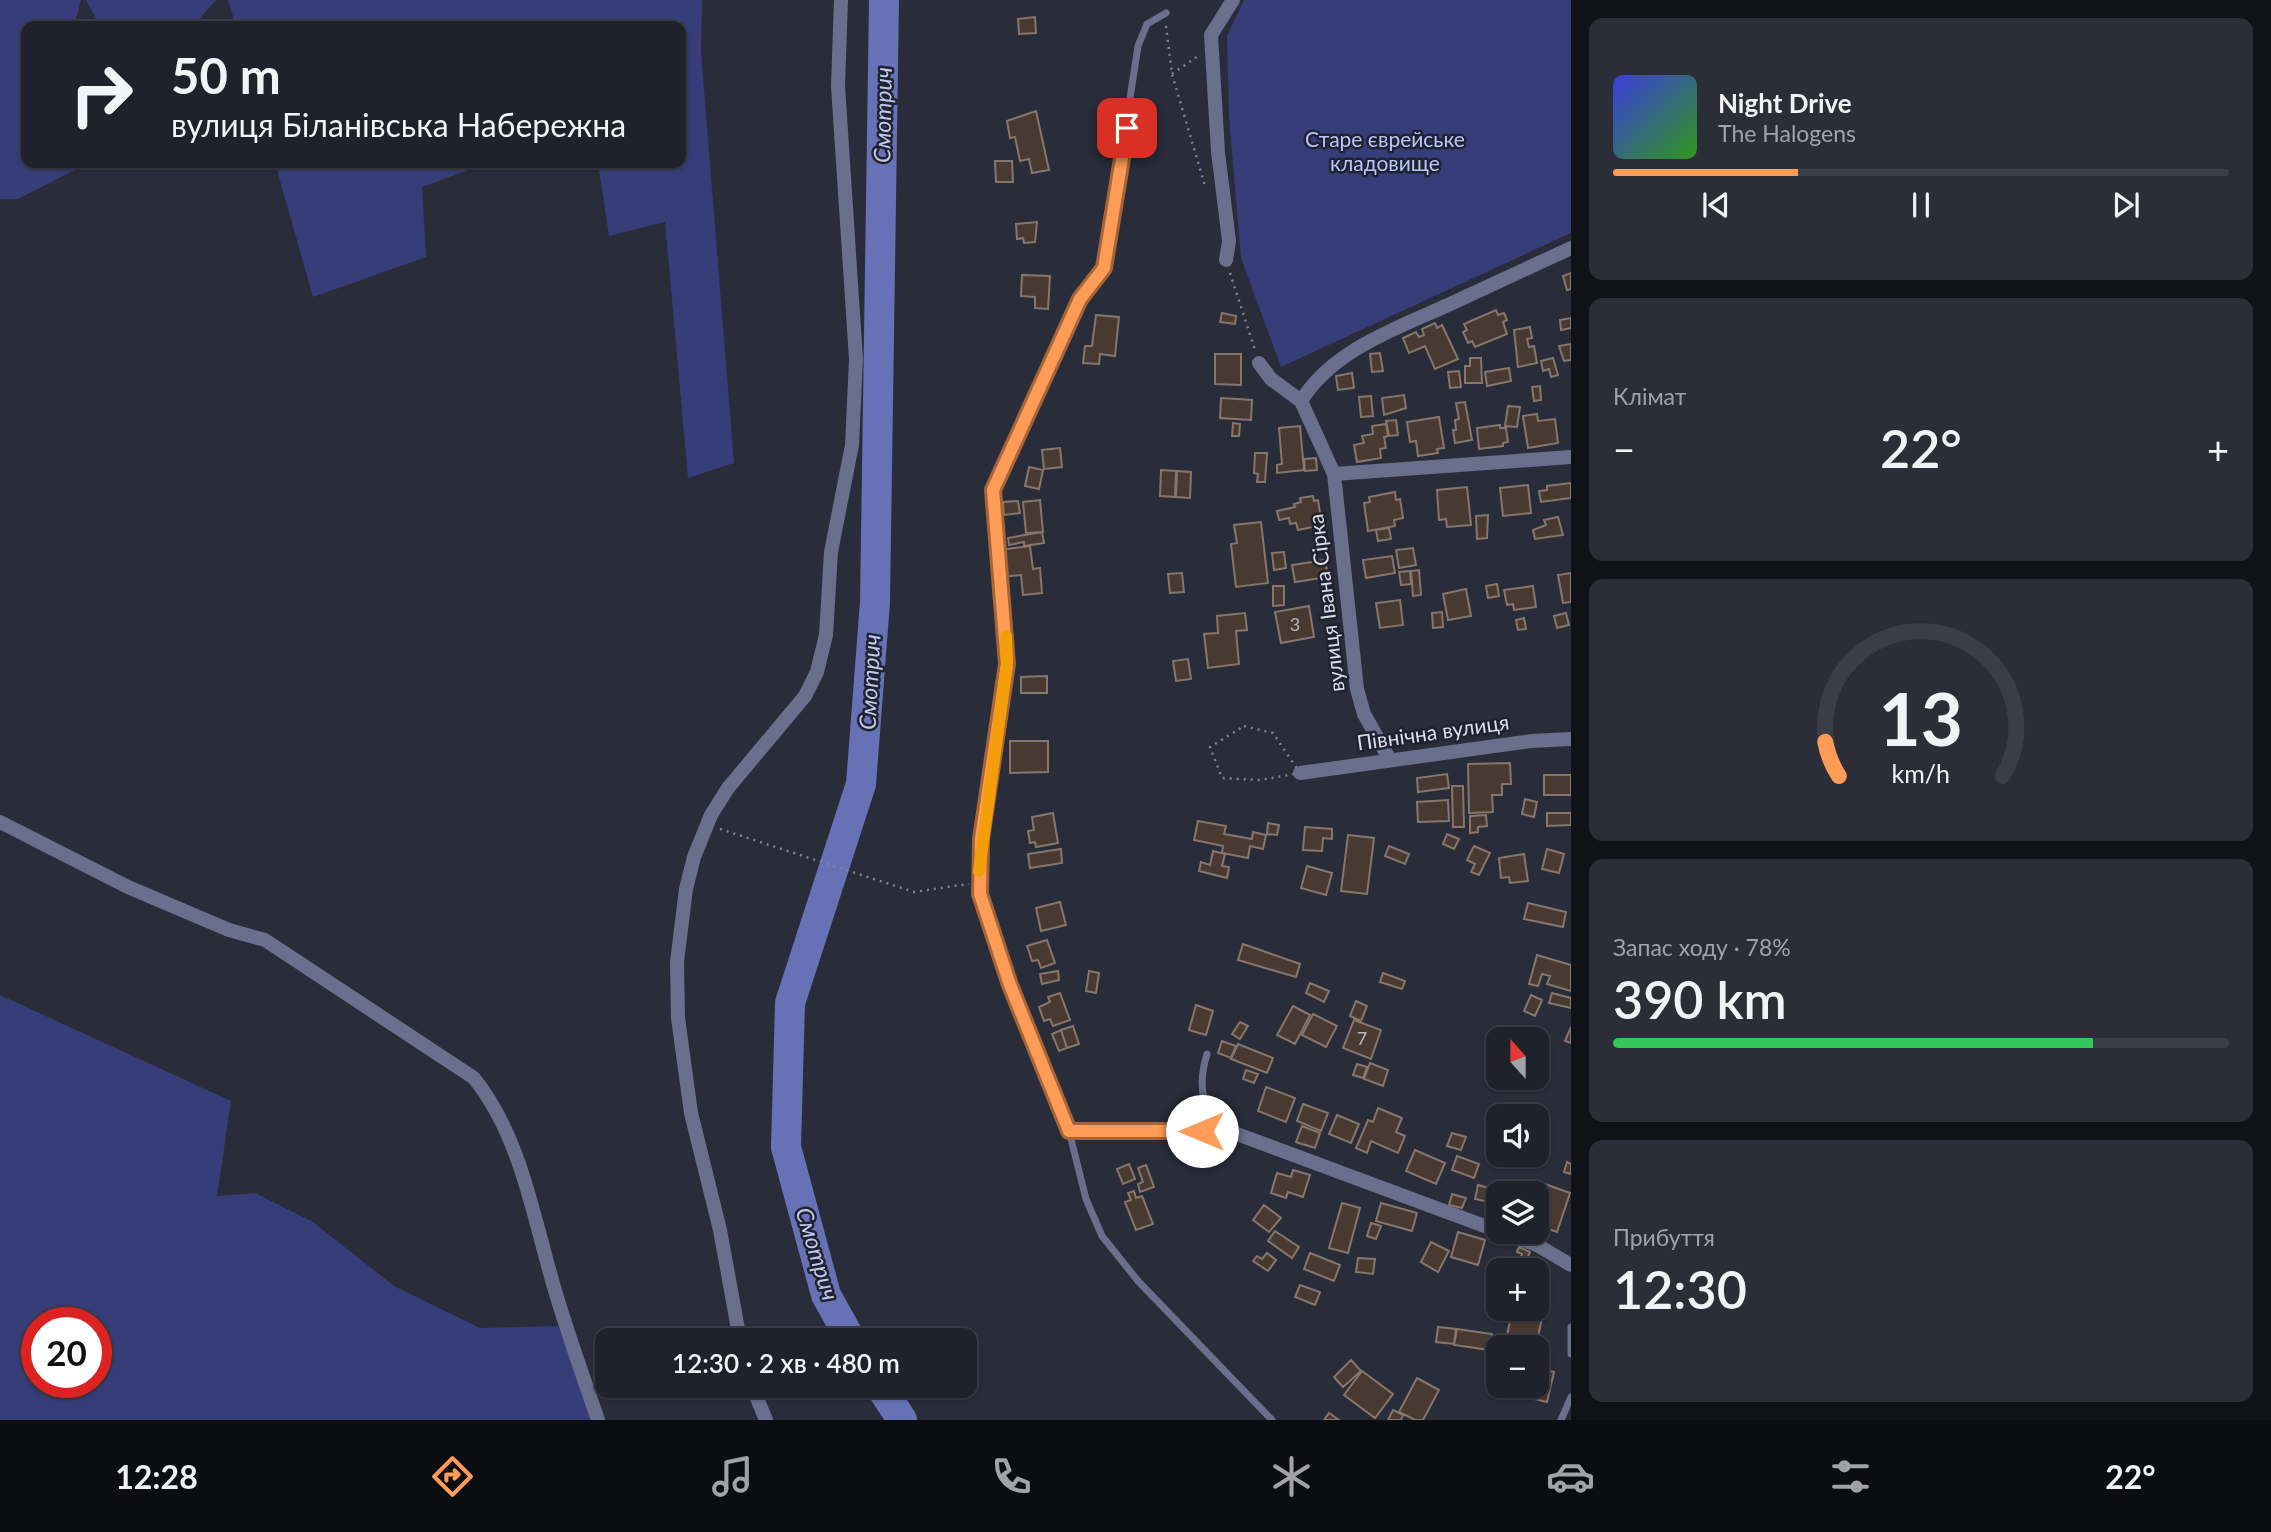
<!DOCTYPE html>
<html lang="uk">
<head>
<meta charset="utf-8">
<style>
  body { margin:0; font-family:Lato,sans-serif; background:#2c2e37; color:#f1f3f6; height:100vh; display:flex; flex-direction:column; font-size:26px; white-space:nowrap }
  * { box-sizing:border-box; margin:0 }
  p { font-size:23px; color:#a1a3a9 }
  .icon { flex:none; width:38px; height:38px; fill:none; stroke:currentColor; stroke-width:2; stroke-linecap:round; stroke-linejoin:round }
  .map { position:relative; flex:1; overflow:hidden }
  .drawer { display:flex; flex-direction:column; gap:18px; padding:18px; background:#111218; width:700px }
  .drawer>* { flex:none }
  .banner { position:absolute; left:21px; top:21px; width:665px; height:147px; border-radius:14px; box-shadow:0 2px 5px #0004,0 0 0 2px #3c3e47; background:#1f212b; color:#f1f3f6; overflow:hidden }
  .needle { width:46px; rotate:339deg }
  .fabs { position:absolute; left:1486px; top:1027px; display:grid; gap:14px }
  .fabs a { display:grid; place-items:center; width:63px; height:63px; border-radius:14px; background:#1f212b; box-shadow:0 2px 5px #0004,0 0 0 2px #3c3e47; font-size:35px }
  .speed { position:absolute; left:21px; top:1307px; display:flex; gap:14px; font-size:35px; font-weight:700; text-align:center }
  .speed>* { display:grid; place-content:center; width:91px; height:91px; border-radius:50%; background:#1f212b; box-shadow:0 2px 5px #0004,0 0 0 2px #3c3e47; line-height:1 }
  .speed .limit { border:10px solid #d22; background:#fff; color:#111 }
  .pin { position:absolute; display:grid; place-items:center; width:60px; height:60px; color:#fff; margin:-30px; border-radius:14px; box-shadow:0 4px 10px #0006 }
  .me { position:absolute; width:77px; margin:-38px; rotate:270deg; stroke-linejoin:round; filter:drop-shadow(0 0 5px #0008) }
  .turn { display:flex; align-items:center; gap:24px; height:147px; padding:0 35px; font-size:32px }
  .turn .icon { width:91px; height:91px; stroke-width:2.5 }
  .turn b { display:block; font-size:49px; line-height:60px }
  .big { font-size:52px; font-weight:600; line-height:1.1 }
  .drawer .card { flex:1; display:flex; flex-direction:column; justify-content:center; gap:10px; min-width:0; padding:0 24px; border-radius:14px; background:#2c2e37 }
  .drawer .dial { align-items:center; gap:0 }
  .dial svg { height:182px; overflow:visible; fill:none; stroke:#3c3e47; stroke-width:7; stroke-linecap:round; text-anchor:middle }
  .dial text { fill:#f1f3f6; stroke:none }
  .song { display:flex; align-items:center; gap:21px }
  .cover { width:84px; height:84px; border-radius:10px; background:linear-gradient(135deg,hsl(240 70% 55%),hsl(110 70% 35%)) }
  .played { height:7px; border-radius:4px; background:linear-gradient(90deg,#fe9c57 30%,#3c3e47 30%) }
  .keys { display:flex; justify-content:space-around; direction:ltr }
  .heat { display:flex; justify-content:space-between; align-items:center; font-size:38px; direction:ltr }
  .charge { height:10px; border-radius:5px; background:linear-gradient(90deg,#34c759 78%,#3c3e47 0) }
  .trip { position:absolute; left:595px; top:1328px; width:382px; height:70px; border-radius:14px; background:#1f212b; box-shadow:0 2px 5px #0004,0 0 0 2px #3c3e47; font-weight:600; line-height:70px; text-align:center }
  .menu { display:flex; height:112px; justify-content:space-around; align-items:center; background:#0c0d11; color:#a1a3a9 }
  .menu .icon { width:49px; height:49px }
  .menu .on { color:#fe9c57 }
  .menu b { font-size:32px; color:#f1f3f6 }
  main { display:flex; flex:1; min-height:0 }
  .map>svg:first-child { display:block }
  .green { fill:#373d78; fill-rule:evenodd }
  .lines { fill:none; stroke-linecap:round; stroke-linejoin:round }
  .river { stroke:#6771b5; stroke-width:30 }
  .building { fill:#493a31; stroke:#86766c; stroke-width:2 }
  .path { stroke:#82848f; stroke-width:2.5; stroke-dasharray:2 5; stroke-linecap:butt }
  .lane { stroke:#696f8d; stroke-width:7 }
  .street { stroke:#696f8d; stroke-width:14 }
  .route-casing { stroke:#a56539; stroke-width:18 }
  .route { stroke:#fe9c57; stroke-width:12 }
  .slow { stroke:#f59e0b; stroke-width:12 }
  .labels { text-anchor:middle; stroke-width:5; stroke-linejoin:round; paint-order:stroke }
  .number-label { font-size:18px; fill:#b8b6ba }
  .park-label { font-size:21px; fill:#bac5fe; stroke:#1f222f }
  .street-label { font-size:21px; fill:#dddfe8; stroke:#1f222f }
  .water-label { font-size:23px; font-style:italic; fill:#c1c9ef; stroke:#1f222f }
</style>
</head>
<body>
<main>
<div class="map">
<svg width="1571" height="1420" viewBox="0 0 1571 1420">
  <rect width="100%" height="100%" fill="#292c39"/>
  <!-- green -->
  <path class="green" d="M0 0H81L74 26H26V163H78L79 168 18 199H0Z
    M86 0H216L193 26H100Z
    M228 0H702L701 52 734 463 688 478 665 222 609 236 598 163H681V26H236Z
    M1244 0H1571V233L1281 367 1241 258 1229 117 1227 36Z
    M275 163H487L422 187 426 257 313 297Z
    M0 995 231 1101 217 1196 255 1193 313 1222 394 1286 480 1328 558 1326 595 1420H0ZM37 1323H96V1382H37Z"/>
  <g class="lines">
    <!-- river -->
    <path class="river" d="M851 1340 826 1295 786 1147 790 1003 861 784 875 602 884 0
      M880 1386 902 1420"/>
  </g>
  <!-- building -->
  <path class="building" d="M1035 17 1036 33 1019 34 1018 19Z
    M1036 111 1049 170 1032 173 1029 159 1020 161 1015 137 1010 138 1007 121Z
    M995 161H1012L1013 182H996Z
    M1037 222 1035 242 1024 243 1023 238 1017 239 1016 224Z
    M1571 273V289L1567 290 1563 276Z
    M1022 275 1050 276 1048 309 1035 308V297L1021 296Z
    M1496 310 1498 315 1504 313 1507 320 1503 322 1507 334 1475 347 1472 341 1468 343 1463 332 1467 330 1464 324Z
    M1222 313 1236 316 1235 324 1220 322Z
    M1096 315 1119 317 1115 356 1100 354 1099 364 1083 363 1085 346H1092Z
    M1571 318V328L1561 330 1560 320Z
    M1435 323 1437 328 1442 325 1458 359 1435 369 1425 346 1409 353 1403 338 1416 332 1419 337 1424 335 1422 329Z
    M1530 327 1532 338 1527 339 1529 347 1534 346 1537 363 1518 367 1514 330Z
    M1571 344V360L1564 361 1559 346Z
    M1380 353 1383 371 1372 372 1370 354Z
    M1215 354H1241V385L1215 384Z
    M1470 358H1481L1482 383H1465V366H1470Z
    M1553 358 1558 375 1551 377 1549 369 1543 371 1541 361Z
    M1509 368 1511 381 1487 386 1485 372Z
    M1459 371 1461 387 1450 388 1448 372Z
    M1352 373 1354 388 1338 390 1336 376Z
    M1540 386 1541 400 1534 401 1532 387Z
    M1404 395 1406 408 1384 415 1382 398Z
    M1371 396 1373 416 1361 417 1359 397Z
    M1221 398 1252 400 1251 420 1220 418Z
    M1465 402 1472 440 1455 443 1453 430H1456L1455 420 1459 419 1456 403Z
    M1508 406 1520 407 1517 427 1505 426Z
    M1537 414 1538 421 1555 419 1558 443 1528 448 1523 416Z
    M1439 417 1444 448 1437 449 1438 453 1418 456 1416 441 1410 442 1407 422Z
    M1396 420 1398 435 1389 436 1386 421Z
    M1233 423 1240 424 1239 436H1232Z
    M1386 424 1388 436 1384 437 1386 448 1380 449 1381 458 1357 462 1354 445 1364 443 1362 436 1373 434 1372 426Z
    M1500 425V428H1506L1508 442 1503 443V446L1479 449 1477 428Z
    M1300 426 1304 470 1277 473V465L1282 464 1279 428Z
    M1060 448 1062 467 1044 469 1042 450Z
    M1255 453H1267L1265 482H1257L1258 474 1254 473Z
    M1316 458 1317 470 1305 471 1304 459Z
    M1029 467 1043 470 1039 489 1025 486Z
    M1161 470 1176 471 1175 497 1160 496Z
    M1177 471 1191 472 1190 498 1176 497Z
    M1571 483V498L1541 502 1539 491 1547 490V486Z
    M1528 485 1531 513 1503 516 1500 488Z
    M1467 487 1471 525 1447 527 1446 519 1439 520 1437 490Z
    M1395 492 1396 500 1400 499 1403 518 1394 520 1395 526 1368 531 1364 503 1370 502 1369 497Z
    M1313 496 1314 501 1318 500 1322 525 1298 530 1296 523 1290 524 1289 518 1279 520 1277 511 1295 507 1294 504 1301 502 1300 498Z
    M1040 500 1043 532 1026 533 1023 502Z
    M1018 501 1020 513 1004 515 1003 502Z
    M1488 515 1487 538 1477 539 1476 516Z
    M1558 517 1563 535 1535 539 1533 530 1546 525 1544 520Z
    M1261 522 1268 583 1236 587 1231 544 1237 543 1234 525Z
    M1389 528 1391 539 1378 541 1376 530Z
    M1042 532 1044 543 1024 546V542L1009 545 1008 538Z
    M1030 546 1033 569 1040 568 1042 593 1023 595 1021 575 1002 577 999 550Z
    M1413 548 1416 565 1399 568 1396 550Z
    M1284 552 1286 568 1274 570 1272 553Z
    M1392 556 1395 573 1366 578 1363 560Z
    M1325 560 1328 577 1295 582 1292 565Z
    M1419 570 1421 595 1413 596 1411 571Z
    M1410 571 1411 584 1401 585 1399 572Z
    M1182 573 1184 592 1170 593 1168 574Z
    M1571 573V602L1563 603 1558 575Z
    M1497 584 1499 596 1488 598 1486 586Z
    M1273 586H1284V605L1273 606Z
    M1533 586 1536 607 1514 610 1513 604 1507 605 1504 590Z
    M1466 589 1471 616 1448 620 1443 594Z
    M1400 600 1403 625 1380 628 1376 603Z
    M1309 606 1314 637 1281 643 1275 612Z
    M1442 612 1443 627 1433 628 1432 613Z
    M1245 613 1247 630 1236 631 1239 664 1208 668 1204 634 1218 633 1217 616Z
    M1566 613 1569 625 1557 628 1554 616Z
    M1524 618 1526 629 1518 630 1516 620Z
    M1188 659 1191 679 1176 681 1173 661Z
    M1047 676V693H1021V677Z
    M1010 741H1048V772L1010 773Z
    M1510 763 1511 784H1502V795H1492L1493 812 1469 813 1468 764Z
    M1447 774 1449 788 1418 792 1417 778Z
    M1544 775H1571V795H1544Z
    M1452 786H1463L1464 827H1453Z
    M1525 799 1537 802 1534 817 1522 814Z
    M1448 800 1449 821 1418 822 1417 802Z
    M1053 813 1058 843 1036 847 1035 842 1030 843 1028 831 1034 830 1032 817Z
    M1547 813H1571V825L1547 826Z
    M1486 815 1487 826 1478 827V832L1470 833V816Z
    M1198 821 1226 826 1224 834 1252 839 1253 832 1266 835 1263 849 1250 846 1248 858 1222 853 1223 846 1194 840Z
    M1268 823 1279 825 1277 835 1267 834Z
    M1305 827 1332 829V839L1323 838 1322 851 1303 850Z
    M1447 834 1459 839 1454 849 1443 844Z
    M1348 835 1374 838 1367 894 1341 891Z
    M1389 846 1409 854 1405 864 1385 856Z
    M1474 846 1490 853 1479 875 1471 872 1475 864 1467 860Z
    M1061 849 1062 863 1030 868 1028 854Z
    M1547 849 1564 854 1559 873 1542 869Z
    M1213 851 1225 854 1222 866 1229 867 1227 878 1199 871 1201 862 1210 865Z
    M1524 854 1528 881 1510 883 1509 877 1501 878 1499 858Z
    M1307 866 1332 873 1326 895 1301 888Z
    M1060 902 1066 925 1041 931 1036 908Z
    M1528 903 1566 912 1563 927 1524 919Z
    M1047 940 1055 963 1041 968 1038 960 1032 961 1027 946Z
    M1243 944 1300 964 1296 977 1238 960Z
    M1537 955 1571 965V991L1547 984 1550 976 1542 974 1538 986 1529 984Z
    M1058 971 1059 980 1042 984 1040 974Z
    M1089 971 1099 973 1096 993 1086 991Z
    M1383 973 1405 981 1402 989 1380 982Z
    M1310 983 1329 991 1324 1002 1306 993Z
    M1060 993 1070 1020 1053 1026 1050 1019 1044 1021 1039 1007 1050 1002 1048 997Z
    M1552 993 1571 998V1008L1549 1003Z
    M1531 995 1542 1000 1535 1016 1524 1011Z
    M1356 1001 1367 1006 1361 1021 1350 1016Z
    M1196 1005 1213 1011 1206 1035 1189 1030Z
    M1293 1006 1310 1015 1295 1044 1277 1035Z
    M1313 1014 1337 1026 1326 1047 1302 1035Z
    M1354 1020 1381 1030 1371 1059 1343 1048Z
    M1240 1022 1248 1026 1240 1039 1232 1034Z
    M1073 1026 1079 1044 1067 1048 1061 1030Z
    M1571 1027V1043L1565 1041Z
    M1061 1030 1067 1048 1059 1051 1052 1034Z
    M1222 1041 1236 1046 1231 1058 1218 1053Z
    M1238 1044 1273 1058 1267 1073 1231 1059Z
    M1370 1063 1388 1070 1383 1086 1364 1079Z
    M1357 1064 1367 1067 1363 1078 1353 1075Z
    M1246 1070 1258 1074 1254 1083 1243 1079Z
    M1266 1087 1295 1098 1286 1122 1258 1111Z
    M1303 1104 1328 1113 1321 1131 1297 1121Z
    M1378 1108 1402 1118 1396 1132 1405 1136 1398 1153 1371 1141 1367 1153 1356 1148 1368 1120 1373 1122Z
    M1337 1115 1359 1124 1351 1143 1329 1134Z
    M1302 1126 1320 1133 1315 1148 1296 1142Z
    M1452 1133 1466 1137 1461 1150 1447 1146Z
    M1415 1150 1445 1163 1436 1184 1406 1171Z
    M1457 1156 1479 1164 1474 1178 1452 1170Z
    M1567 1162 1571 1164V1174L1564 1172Z
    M1129 1164 1135 1179 1123 1184 1117 1169Z
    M1146 1165 1154 1187 1140 1192 1138 1184 1143 1182 1138 1168Z
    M1293 1170 1310 1175 1303 1197 1288 1192 1286 1198 1271 1193 1277 1173 1291 1177Z
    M1545 1184 1570 1193 1557 1232 1536 1225V1207Z
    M1478 1185 1501 1191 1498 1204 1475 1199Z
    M1134 1191 1136 1198 1142 1196 1153 1224 1136 1230 1125 1202 1131 1200 1128 1193Z
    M1452 1194 1466 1198 1462 1208 1449 1205Z
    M1342 1203 1360 1208 1348 1253 1329 1248Z
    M1381 1203 1417 1213 1412 1231 1376 1221Z
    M1264 1205 1281 1218 1269 1232 1253 1220Z
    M1371 1223 1381 1226 1376 1239 1367 1236Z
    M1275 1231 1299 1247 1292 1258 1268 1241Z
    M1458 1232 1485 1240 1478 1265 1451 1257Z
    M1431 1242 1449 1251 1438 1272 1421 1262Z
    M1519 1247 1530 1252 1526 1261 1520 1259 1522 1254 1517 1252Z
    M1267 1253 1276 1260 1268 1271 1253 1261 1257 1256 1262 1259Z
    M1310 1253 1340 1265 1334 1281 1304 1269Z
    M1358 1258 1375 1259 1373 1274 1356 1272Z
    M1510 1262 1543 1267 1538 1300 1536 1270H1508Z
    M1300 1285 1320 1292 1315 1305 1295 1297Z
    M1512 1309 1543 1313 1537 1342 1507 1336Z
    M1438 1327 1456 1329 1454 1344 1436 1342Z
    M1457 1329 1492 1334 1490 1350 1454 1345Z
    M1495 1357H1498V1371L1492 1370Z
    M1351 1360 1361 1371 1343 1387 1334 1377Z
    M1536 1368 1554 1372 1547 1402 1514 1394 1516 1386H1536Z
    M1362 1371 1393 1394 1375 1418 1344 1395Z
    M1417 1378 1439 1390 1423 1420H1415L1399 1412Z
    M1393 1410 1403 1415 1401 1420H1388Z
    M1329 1413 1339 1420H1324Z"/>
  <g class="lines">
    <!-- path -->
    <path class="path" d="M1166 26 1172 74 1205 186
      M1172 74 1198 56
      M1230 273 1255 350
      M1244 726 1273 733 1300 773 1260 780 1222 778 1210 747Z
      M720 829 914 892 969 884"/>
    <!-- lane -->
    <path class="lane" d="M1166 13 1147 24 1138 46 1104 268 1080 299 993 490 1007 665 981 839 980 894 1010 985 1069 1131 1086 1199 1102 1236 1138 1281 1272 1420
      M1207 1054C1198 1083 1200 1114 1228 1130
      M1069 1131H1229
      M1571 1327V1354
      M1561 1420 1571 1397"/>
    <!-- street -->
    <path class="street" d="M1226 260 1229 241 1218 152 1211 35 1233 0
      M1259 363 1271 379 1301 401 1334 474 1357 689 1364 714 1390 760
      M1301 401C1333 350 1395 329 1448 305 1489 286 1530 267 1571 248
      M1334 474 1571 457
      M1300 773 1531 741 1571 739
      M0 822 128 887 229 930 265 940 474 1078C521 1137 533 1216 554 1287 567 1332 583 1376 598 1420
      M1229 1131 1498 1231
      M1501 1232 1537 1245 1571 1265
      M740 1340 720 1230 691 1113 678 1018 677 962 686 889 694 857 711 815 728 788 805 696 817 672 826 635 831 552 852 445 856 359 838 86 841 0
      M752 1386 766 1420"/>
  </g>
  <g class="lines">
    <defs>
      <path id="route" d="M1127 128 1104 268 1080 299 993 490 1007 664 981 839 980 894 1010 985 1069 1131H1202"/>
    </defs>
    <!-- route casing -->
    <use href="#route" class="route-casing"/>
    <!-- route -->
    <use href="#route" class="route"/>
    <!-- slow -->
    <path class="slow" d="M979 871 1007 664 1006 636"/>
  </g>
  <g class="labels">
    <!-- number labels -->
    <g class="number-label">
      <text x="1295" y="631">3</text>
      <text x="1362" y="1045">7</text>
    </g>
    <!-- park labels -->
    <g class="park-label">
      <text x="1385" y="147">Старе єврейське<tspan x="1385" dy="24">кладовище</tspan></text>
    </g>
    <!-- street labels -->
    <g class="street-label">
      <text transform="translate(1327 603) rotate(-97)" y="7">вулиця Івана Сірка</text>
      <text transform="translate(1433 733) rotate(-8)" y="7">Північна вулиця</text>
    </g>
    <!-- water labels -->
    <g class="water-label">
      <text transform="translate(883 115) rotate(-89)" y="8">Смотрич</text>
      <text transform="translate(870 682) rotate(-87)" y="8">Смотрич</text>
      <text transform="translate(817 1254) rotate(73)" y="8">Смотрич</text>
    </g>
  </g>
</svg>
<div class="fabs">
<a><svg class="needle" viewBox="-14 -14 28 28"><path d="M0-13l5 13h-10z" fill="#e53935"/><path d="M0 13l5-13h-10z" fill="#a1a3a9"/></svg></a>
<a><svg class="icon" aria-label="sound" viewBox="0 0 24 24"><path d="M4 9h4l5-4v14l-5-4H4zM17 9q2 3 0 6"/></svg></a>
<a><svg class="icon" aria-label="layers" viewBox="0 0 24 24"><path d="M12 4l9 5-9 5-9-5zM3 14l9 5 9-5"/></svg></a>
<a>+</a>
<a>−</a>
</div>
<div class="speed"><div class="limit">20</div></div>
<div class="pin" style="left:1127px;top:128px;background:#d93025"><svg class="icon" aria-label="arrive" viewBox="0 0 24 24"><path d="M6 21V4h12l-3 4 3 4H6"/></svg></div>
<svg class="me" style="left:1202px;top:1131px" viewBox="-20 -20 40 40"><circle r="19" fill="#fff"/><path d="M0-13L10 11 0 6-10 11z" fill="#fe9c57"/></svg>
<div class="trip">12:30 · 2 хв · 480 m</div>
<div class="banner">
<div class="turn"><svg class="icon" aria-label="right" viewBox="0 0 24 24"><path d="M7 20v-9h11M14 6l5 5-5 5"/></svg><div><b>50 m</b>вулиця Біланівська Набережна</div></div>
</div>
</div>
<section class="drawer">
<div class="card">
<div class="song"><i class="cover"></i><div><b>Night Drive</b><p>The Halogens</p></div></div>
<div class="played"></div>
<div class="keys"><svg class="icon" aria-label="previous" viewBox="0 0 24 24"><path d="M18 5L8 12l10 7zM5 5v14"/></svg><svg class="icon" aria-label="pause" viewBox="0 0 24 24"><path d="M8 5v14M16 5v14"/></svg><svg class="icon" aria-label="next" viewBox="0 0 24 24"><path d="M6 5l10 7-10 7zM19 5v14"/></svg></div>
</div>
<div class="card"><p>Клімат</p>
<div class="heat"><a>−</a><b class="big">22°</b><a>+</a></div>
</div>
<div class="card dial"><svg viewBox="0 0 100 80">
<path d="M14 69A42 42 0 1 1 86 69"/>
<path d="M14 69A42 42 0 0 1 8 54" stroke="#fe9c57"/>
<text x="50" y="56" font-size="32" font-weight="700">13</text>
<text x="50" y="72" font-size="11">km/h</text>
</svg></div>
<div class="card"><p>Запас ходу · 78%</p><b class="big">390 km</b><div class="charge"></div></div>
<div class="card"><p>Прибуття</p><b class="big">12:30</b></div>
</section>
</main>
<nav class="menu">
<b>12:28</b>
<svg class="icon on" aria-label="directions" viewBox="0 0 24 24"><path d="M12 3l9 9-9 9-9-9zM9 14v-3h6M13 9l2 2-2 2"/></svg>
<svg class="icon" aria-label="music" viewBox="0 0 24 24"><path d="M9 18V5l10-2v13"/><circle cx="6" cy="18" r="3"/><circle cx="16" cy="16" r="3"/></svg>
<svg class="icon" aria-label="phone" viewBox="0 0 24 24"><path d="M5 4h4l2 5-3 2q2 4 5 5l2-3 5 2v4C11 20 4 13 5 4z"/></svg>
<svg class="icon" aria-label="climate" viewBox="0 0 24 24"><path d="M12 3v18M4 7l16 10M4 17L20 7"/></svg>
<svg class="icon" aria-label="car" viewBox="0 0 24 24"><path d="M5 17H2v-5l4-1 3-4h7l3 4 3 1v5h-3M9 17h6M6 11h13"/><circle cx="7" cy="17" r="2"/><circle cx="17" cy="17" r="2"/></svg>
<svg class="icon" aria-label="filters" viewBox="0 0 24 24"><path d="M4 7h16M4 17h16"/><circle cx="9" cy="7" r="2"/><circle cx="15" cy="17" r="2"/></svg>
<b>22°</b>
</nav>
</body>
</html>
